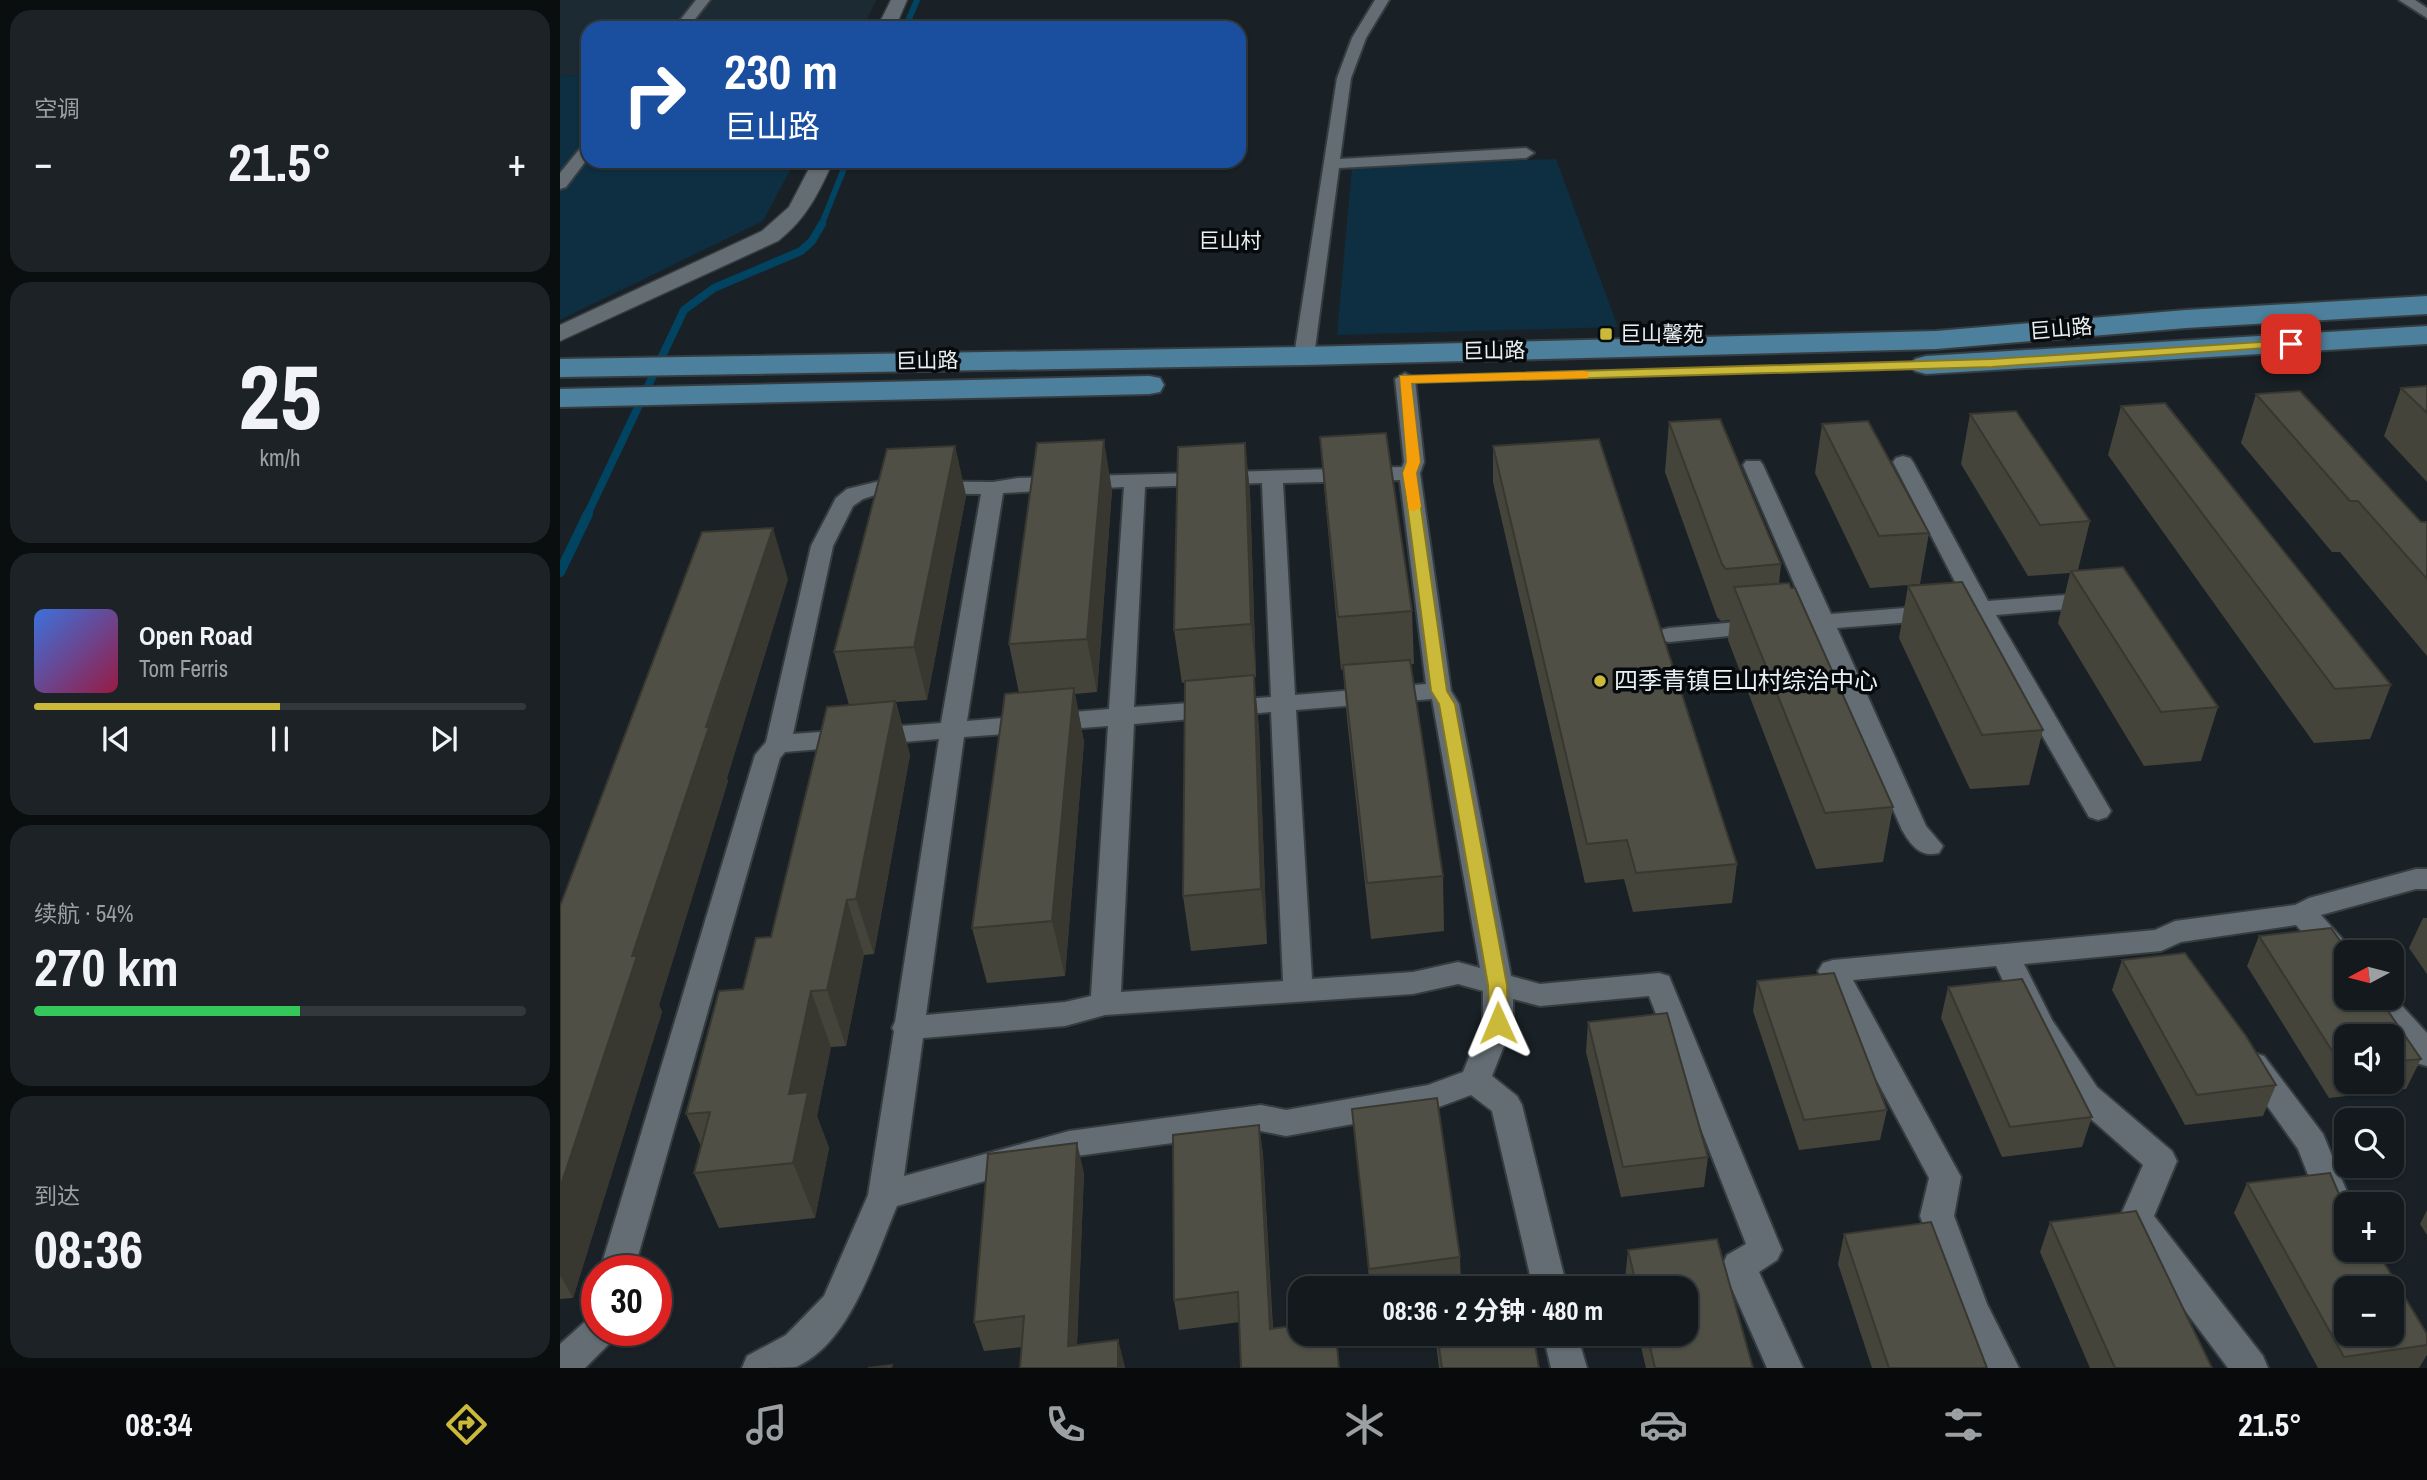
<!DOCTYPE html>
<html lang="zh">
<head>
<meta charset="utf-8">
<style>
  body { margin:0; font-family:"Archivo Narrow","Noto Sans SC",sans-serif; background:#1c2225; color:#f1f3f6; height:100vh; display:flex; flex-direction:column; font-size:26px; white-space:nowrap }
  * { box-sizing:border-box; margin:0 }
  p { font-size:23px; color:#9da0a3 }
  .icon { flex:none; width:38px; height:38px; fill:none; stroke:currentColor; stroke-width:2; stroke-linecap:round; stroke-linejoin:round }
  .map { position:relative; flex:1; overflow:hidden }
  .side { display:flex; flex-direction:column; gap:10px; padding:10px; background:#0a0e0f; width:560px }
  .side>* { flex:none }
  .banner { position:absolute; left:21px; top:21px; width:665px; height:147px; border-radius:21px; box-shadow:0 2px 5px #0004,0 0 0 2px #32383b; background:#1a4fa0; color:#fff; overflow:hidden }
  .needle { width:46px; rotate:263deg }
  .tools { position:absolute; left:1774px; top:940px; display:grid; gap:14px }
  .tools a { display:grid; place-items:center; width:70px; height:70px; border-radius:14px; background:#13191c; box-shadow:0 2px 5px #0004,0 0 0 2px #32383b; font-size:35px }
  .speed { position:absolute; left:21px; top:1255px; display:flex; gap:14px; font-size:35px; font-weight:700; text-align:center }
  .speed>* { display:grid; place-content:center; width:91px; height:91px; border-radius:50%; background:#13191c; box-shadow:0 2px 5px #0004,0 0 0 2px #32383b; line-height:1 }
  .speed .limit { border:10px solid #d22; background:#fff; color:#111 }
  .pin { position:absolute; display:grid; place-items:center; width:60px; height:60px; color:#fff; margin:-30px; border-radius:14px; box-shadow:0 4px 10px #0006 }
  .me { position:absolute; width:77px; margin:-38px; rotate:359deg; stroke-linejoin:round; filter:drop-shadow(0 0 5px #0008) }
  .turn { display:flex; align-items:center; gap:24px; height:147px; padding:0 28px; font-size:32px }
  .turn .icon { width:91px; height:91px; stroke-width:2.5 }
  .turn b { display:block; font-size:49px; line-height:60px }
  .big { font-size:52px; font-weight:700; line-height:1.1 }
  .side .widget { flex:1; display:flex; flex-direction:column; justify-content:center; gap:10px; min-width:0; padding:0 24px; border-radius:21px; background:#1c2225 }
  .side .dial { align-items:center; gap:0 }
  .dial b { font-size:91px; line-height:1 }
  .song { display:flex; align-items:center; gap:21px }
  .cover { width:84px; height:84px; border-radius:10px; background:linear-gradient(135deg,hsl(220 70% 55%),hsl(340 70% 35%)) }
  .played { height:7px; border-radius:4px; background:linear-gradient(90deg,#cbb939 50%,#32383b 50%) }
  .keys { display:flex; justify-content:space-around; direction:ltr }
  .heat { display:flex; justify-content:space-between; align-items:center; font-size:38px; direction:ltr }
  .charge { height:10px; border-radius:5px; background:linear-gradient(90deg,#34c759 54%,#32383b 0) }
  .trip { position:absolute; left:728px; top:1276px; width:410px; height:70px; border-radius:21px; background:#13191c; box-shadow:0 2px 5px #0004,0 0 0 2px #32383b; font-weight:700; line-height:70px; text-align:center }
  .menu { display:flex; height:112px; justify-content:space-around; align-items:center; background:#080a0b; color:#9da0a3 }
  .menu .icon { width:49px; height:49px }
  .menu .on { color:#cbb939 }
  .menu b { font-size:32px; color:#f1f3f6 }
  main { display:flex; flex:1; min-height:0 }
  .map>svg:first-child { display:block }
  .built { fill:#1c2a33 }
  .green { fill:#0d2f41 }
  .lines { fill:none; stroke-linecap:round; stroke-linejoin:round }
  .stream-far2 { stroke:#004461; stroke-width:6 }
  .stream-far1 { stroke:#004461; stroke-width:8 }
  .stream { stroke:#004461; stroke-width:10 }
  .minor-casing { stroke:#363d41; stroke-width:4 }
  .tertiary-casing { stroke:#363d41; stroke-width:3 }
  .primary-casing { stroke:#363d41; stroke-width:4 }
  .minor { fill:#636d73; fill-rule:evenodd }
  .tertiary { fill:#636d73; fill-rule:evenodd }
  .primary { fill:#4d809c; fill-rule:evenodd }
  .wall { fill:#45443b; fill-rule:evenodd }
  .shaded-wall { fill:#383730 }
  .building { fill:#504f45; stroke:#383730; stroke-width:2; fill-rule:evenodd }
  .route { fill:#cbb939; stroke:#847825; stroke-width:2 }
  .slow { fill:#f59e0b }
  .poi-dot { fill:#cbb939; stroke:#070a0c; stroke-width:2.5 }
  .labels { text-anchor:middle; stroke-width:7; stroke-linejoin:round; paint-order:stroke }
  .far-neighbourhood-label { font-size:21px; fill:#e9eff2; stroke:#070a0c }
  .far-street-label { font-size:21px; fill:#e9eff2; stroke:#070a0c }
  .far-poi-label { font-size:21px; fill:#e9eff2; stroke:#070a0c; text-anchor:start }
  .poi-label { font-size:24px; fill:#e9eff2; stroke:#070a0c; text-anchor:start }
</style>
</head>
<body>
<main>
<section class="side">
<div class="widget"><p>空调</p>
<div class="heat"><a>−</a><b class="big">21.5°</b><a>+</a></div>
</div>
<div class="widget dial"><b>25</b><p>km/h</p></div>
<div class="widget">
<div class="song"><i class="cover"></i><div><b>Open Road</b><p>Tom Ferris</p></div></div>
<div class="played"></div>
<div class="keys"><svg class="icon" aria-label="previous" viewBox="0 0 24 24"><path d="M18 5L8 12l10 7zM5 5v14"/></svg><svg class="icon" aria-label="pause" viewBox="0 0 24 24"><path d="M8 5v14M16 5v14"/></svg><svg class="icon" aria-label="next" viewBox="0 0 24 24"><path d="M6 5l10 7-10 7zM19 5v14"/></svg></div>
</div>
<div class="widget"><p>续航 · 54%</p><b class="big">270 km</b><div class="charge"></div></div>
<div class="widget"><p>到达</p><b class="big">08:36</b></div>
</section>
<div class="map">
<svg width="1867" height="1368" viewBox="0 0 1867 1368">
  <rect width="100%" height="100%" fill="#192126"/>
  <!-- built -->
  <path class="built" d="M0 0H316L303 28H28V75L0 76Z"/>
  <!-- green -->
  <path class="green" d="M28 75V161H235L203 221 0 320V76Z
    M996 159 1058 327 777 335 792 167Z"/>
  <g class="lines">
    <!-- stream-far2 -->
    <path class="stream-far2" d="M345 28 357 0
      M261 226 287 161"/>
    <!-- stream-far1 -->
    <path class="stream-far1" d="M27 515 124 310 154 288 241 251 252 241 262 224"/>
    <!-- stream -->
    <path class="stream" d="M0 572 28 514"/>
    <defs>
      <path id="minor" d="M136 0H150L128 28H114Z
        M815 0H829L806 38 791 78 780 159 966 148 974 153 966 158 779 168 754 356 744 362 734 356 777 78 792 38Z
        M1839 0H1855L1867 8V18Z
        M28 143V158L6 187 0 189V173L23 145Z
        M845 373 855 379 864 462 860 473 891 691 899 704 951 976 980 984 1099 973 1109 976 1222 1250 1217 1260 1199 1272 1243 1368H1207L1162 1266 1167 1255 1186 1244 1089 996 980 1006 953 999V1023L932 1076 957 1096 962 1105 1007 1288H973L932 1111 911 1095 871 1110 726 1136 701 1131 509 1157 337 1206C315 1257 291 1343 236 1367 222 1368 197 1368 182 1368L187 1356 226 1335 264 1296 308 1195 334 1031 332 1028 335 1022 379 739 225 752 220 758 74 1270H40L195 755 206 742 251 546 276 498 287 489 320 481 433 482 458 478 842 467 844 462 835 379ZM840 480 866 684 735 695 723 483ZM702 483 711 697 574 707 585 487ZM564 487 549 709 407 721 443 493ZM321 493 421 494 381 723 233 734 273 546 293 506 303 499ZM872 699 920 968 898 962 853 972 752 979 736 710ZM711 712 723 981 561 992 574 724ZM548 726 531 996 505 1002 366 1015 404 737ZM898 984 923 991V1023L903 1072 868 1085 726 1110 701 1105 509 1131 344 1176 363 1038 505 1026 545 1015 853 994Z
        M1343 456 1350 458 1353 462 1428 601 1519 594 1527 596 1531 601 1527 606 1519 608 1436 615 1551 811 1547 817 1538 820 1529 817 1414 617 1277 628 1366 826 1383 846 1379 853C1360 858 1351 845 1342 830L1254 629 1239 628 1235 623 1239 618 1248 616 1183 465 1186 461H1200L1203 465 1271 614 1406 603 1333 462 1336 458Z
        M1201 620 1209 622 1213 627 1209 632 1109 642 1101 640 1097 635 1101 630 1109 628Z
        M1856 869H1867V889H1856L1761 915 1794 952H1787V974L1777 971 1736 925 1621 942 1601 951 1464 964 1492 1020 1537 1087 1612 1151 1617 1161 1594 1216 1703 1356 1708 1368H1668L1564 1229 1559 1219 1583 1165 1515 1105 1469 1035 1436 966 1293 980 1401 1177 1394 1216 1427 1304 1459 1368H1423L1394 1308 1360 1216 1369 1178 1258 971 1263 963 1273 960 1595 930 1615 921 1735 905 1749 898Z
        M1832 995 1867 1033V1066L1856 1063 1802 998H1832Z
        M1693 1053 1704 1056 1763 1134 1792 1204H1787V1248L1775 1244 1738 1149 1678 1065 1682 1056Z
        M37 1315V1330H58L52 1341 25 1368H0V1344L28 1319Z
        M983 1334H1017L1027 1368H991Z"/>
      <path id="tertiary" d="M331 0H347L335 28H317Z
        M253 161H273C259 193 246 219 218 241L0 341V325L202 231 229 207Z"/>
      <path id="primary" d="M1867 296V314L1626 328 1376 349 744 365 0 377V359L744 347 1376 331 1626 310Z
        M1867 326V344L1366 374 1355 371 1351 365 1355 359 1366 356Z
        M589 376 600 378 604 385 600 392 589 394 0 407V389Z"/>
    </defs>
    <!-- minor casing -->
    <use href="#minor" class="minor-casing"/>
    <!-- tertiary casing -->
    <use href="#tertiary" class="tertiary-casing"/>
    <!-- primary casing -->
    <use href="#primary" class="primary-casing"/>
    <!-- minor -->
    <use href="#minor" class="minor"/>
    <!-- tertiary -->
    <use href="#tertiary" class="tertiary"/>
    <!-- primary -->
    <use href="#primary" class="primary"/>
  </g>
  <!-- wall -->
  <path class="wall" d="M1867 386V482L1824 436 1841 388Z
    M1696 394 1861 522H1867V656L1780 552H1772L1681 443Z
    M1561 406 1831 685 1810 739 1754 743 1548 455Z
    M1410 414 1530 521 1518 570 1658 707 1641 761 1584 766 1498 623 1510 573 1468 576 1401 464Z
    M1109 422 1221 564 1219 584 1333 807 1323 862 1256 869 1168 640 1170 620 1161 621 1157 617 1105 472Z
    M1262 424 1369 533 1360 584 1310 588 1255 473Z
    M760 437 852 611 854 664H850L883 876 884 931 811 939 787 719 783 669 781 670 764 487Z
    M685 443 690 493 696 677H694L699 729 707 944 631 951 623 896 625 682 622 683 614 630Z
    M395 446 406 496 367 700 336 702 350 755 314 954 304 955 286 1046 271 1047 257 1116 269 1148 255 1218 159 1228 134 1173 141 1146 126 1114 211 937 289 705 274 652Z
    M933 446 1177 864 1172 903 1073 912 1064 879 1025 883 933 482Z
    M552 490 537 692 515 694 524 742 505 976 427 983 412 928 459 693 449 644Z
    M228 579 167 778 168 781 99 1005 102 1012 13 1298 0 1299V906Z
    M1348 586 1483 730 1469 785 1410 789 1339 638Z
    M1863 918H1867V974L1849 948Z
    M1771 928 1788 952H1787V998H1819L1861 1059 1846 1089 1769 1098 1687 966 1699 936ZM1787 1036H1832V1082H1787Z
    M1562 960 1716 1085 1703 1116 1625 1125 1552 990Z
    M1197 981 1327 1110 1320 1140 1239 1150 1193 1011Z
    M1388 987 1532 1117 1522 1147 1442 1157 1381 1018Z
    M1028 1022 1148 1157 1144 1187 1061 1197 1026 1052Z
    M792 1109 900 1257 901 1287 810 1288Z
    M699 1125 703 1155 713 1328 779 1368 680 1322 619 1330 614 1300Z
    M524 1173 517 1345 558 1340 565 1368H460L462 1347 424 1351 414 1322Z
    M1687 1183 1787 1213 1867 1334V1355L1859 1368H1758L1674 1213Z
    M1867 1210V1235L1860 1224Z
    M1490 1222 1652 1368H1530L1480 1252Z
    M1284 1234 1427 1368H1312L1278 1264Z
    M1157 1239 1193 1368H1086L1078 1334H1125V1288H1067L1065 1280 1068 1250Z
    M875 1334H973L979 1368H879Z"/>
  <!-- shaded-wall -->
  <path class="shaded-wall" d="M544 440 552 490 537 692 527 639Z
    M685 443 690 493 696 677 691 624Z
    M395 446 406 496 367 700 354 647Z
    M213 528 228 579 167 778 168 781 99 1005 102 1012 13 1298 0 1275V1188L72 956Z
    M694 675 699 729 707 944 701 889Z
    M514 688 524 742 505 976 492 921Z
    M335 701 350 755 314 954 296 899Z
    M287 900 304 955 286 1046 267 990Z
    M251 991 271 1047 257 1116 269 1148 255 1218 233 1163 229 1094Z
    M699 1125 703 1155 714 1358 710 1329Z
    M517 1143 524 1173 516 1368 508 1346Z
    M558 1340 565 1368H558Z"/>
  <!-- building -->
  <path class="building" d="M1867 386V413L1841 388Z
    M1740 391 1861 522H1867V579L1798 501H1790L1696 394Z
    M1605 403 1831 685 1775 689 1561 406Z
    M1456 411 1530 521 1480 525 1410 414Z
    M1160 419 1221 564 1166 569 1162 564 1109 422Z
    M1308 421 1369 533 1319 536 1262 424Z
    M826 433 852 611 778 617 760 437Z
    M1039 439 1177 864 1076 873 1067 840 1027 844 933 446Z
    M544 440 527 639 449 644 477 443Z
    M685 443 691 624 614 630 618 447Z
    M395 446 354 647 274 652 327 449Z
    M213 528 146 727H149L72 956H77L0 1188V906L142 532Z
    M1563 567 1658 707 1601 712 1511 571Z
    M1402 582 1483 730 1422 735 1348 586Z
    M1229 583 1231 588H1235L1333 807 1265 813 1174 587Z
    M850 660 883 876 807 883 783 665Z
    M694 675 701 889 623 896 625 681Z
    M514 688 492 921 412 928 445 694Z
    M335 701 296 899 287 900 267 990 251 991 229 1094 248 1092 233 1163 134 1173 150 1112 126 1114 159 991 183 989 196 938 211 937 267 707Z
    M1771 928 1788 952H1787V998H1819L1861 1059 1832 1062V1036H1787V1067L1783 1068 1699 936Z
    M1625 953 1686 1036 1716 1085 1637 1095 1562 960Z
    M1274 973 1327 1110 1244 1120 1197 981Z
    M1462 979 1532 1117 1450 1127 1388 987Z
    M1107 1013 1148 1157 1063 1167 1028 1022Z
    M877 1098 900 1257 809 1269 792 1109Z
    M699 1125 710 1329 740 1325V1334H776L779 1368H681L678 1292 614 1300 613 1135Z
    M517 1143 508 1346 558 1340V1368H460L464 1316 414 1322 428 1154Z
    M1770 1173 1787 1213V1250H1812L1818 1260 1823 1261 1867 1334V1345L1784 1357 1687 1183ZM1787 1288H1832V1334H1787Z
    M1576 1211 1652 1368H1555L1490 1222Z
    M1371 1222 1427 1368H1329L1284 1234Z
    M1157 1239 1193 1368H1095L1087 1334H1125V1288H1077L1068 1250Z
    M877 1334H973L979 1368H882Z
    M332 1365 331 1368H308Z"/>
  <!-- route -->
  <path class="route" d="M1731 340 1737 344 1735 346 1432 367 851 383 860 462 856 473 887 691 895 704 947 985 948 1023 945 1028 938 1031 931 1028 929 1023 928 985 879 704 871 691 843 473 847 462 840 376 1432 359Z"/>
  <!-- slow -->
  <path class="slow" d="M1024 371 1028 372V378L851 383 860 462 856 473 861 507 854 511 849 510 843 473 847 462 840 376Z"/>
  <!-- markers -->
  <g class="poi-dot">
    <rect x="1039" y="327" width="14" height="14" rx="3.5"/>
    <circle cx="1040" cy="681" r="7"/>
  </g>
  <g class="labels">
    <!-- far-neighbourhood labels -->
    <g class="far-neighbourhood-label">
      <text x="670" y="248">巨山村</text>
    </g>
    <!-- far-street labels -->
    <g class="far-street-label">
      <text transform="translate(1501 329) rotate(-5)" y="7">巨山路</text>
      <text transform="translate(934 351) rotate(-1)" y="7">巨山路</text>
      <text transform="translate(367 361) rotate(-1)" y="7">巨山路</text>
    </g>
    <!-- far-poi labels -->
    <g class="far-poi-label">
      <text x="1060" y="341">巨山馨苑</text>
    </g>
    <!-- poi labels -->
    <g class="poi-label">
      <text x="1054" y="689">四季青镇巨山村综治中心</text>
    </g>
  </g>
</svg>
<div class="tools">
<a><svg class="needle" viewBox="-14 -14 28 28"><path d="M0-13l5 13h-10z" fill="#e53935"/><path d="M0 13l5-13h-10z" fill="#9da0a3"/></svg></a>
<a><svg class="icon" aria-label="sound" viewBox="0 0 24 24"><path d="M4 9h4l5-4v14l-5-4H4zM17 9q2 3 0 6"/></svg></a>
<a><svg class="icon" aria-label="search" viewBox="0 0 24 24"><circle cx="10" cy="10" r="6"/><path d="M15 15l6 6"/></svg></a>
<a>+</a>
<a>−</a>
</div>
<div class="speed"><div class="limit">30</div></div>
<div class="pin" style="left:1731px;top:344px;background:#d93025"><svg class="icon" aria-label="arrive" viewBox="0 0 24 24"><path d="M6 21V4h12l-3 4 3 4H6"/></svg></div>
<svg class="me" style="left:938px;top:1023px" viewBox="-20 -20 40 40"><path d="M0-17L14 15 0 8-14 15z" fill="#cbb939" stroke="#fff" stroke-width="4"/></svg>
<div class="trip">08:36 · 2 分钟 · 480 m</div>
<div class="banner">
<div class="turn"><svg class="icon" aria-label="right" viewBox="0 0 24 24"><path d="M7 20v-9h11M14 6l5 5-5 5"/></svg><div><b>230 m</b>巨山路</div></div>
</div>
</div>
</main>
<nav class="menu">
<b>08:34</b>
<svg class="icon on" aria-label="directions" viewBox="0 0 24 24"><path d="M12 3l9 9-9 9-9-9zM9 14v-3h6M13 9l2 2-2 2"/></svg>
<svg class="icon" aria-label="music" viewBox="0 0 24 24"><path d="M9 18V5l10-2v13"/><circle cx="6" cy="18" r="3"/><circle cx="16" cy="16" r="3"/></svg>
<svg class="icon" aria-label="phone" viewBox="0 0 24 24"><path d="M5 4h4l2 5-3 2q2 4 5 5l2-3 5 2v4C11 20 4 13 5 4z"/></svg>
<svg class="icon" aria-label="climate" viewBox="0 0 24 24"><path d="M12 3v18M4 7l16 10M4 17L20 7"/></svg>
<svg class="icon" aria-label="car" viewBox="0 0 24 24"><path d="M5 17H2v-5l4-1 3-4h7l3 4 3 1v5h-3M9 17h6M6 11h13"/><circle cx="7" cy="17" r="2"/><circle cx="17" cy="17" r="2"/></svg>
<svg class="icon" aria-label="filters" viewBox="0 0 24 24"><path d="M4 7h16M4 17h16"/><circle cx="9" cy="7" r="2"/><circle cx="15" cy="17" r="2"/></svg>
<b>21.5°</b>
</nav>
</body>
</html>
